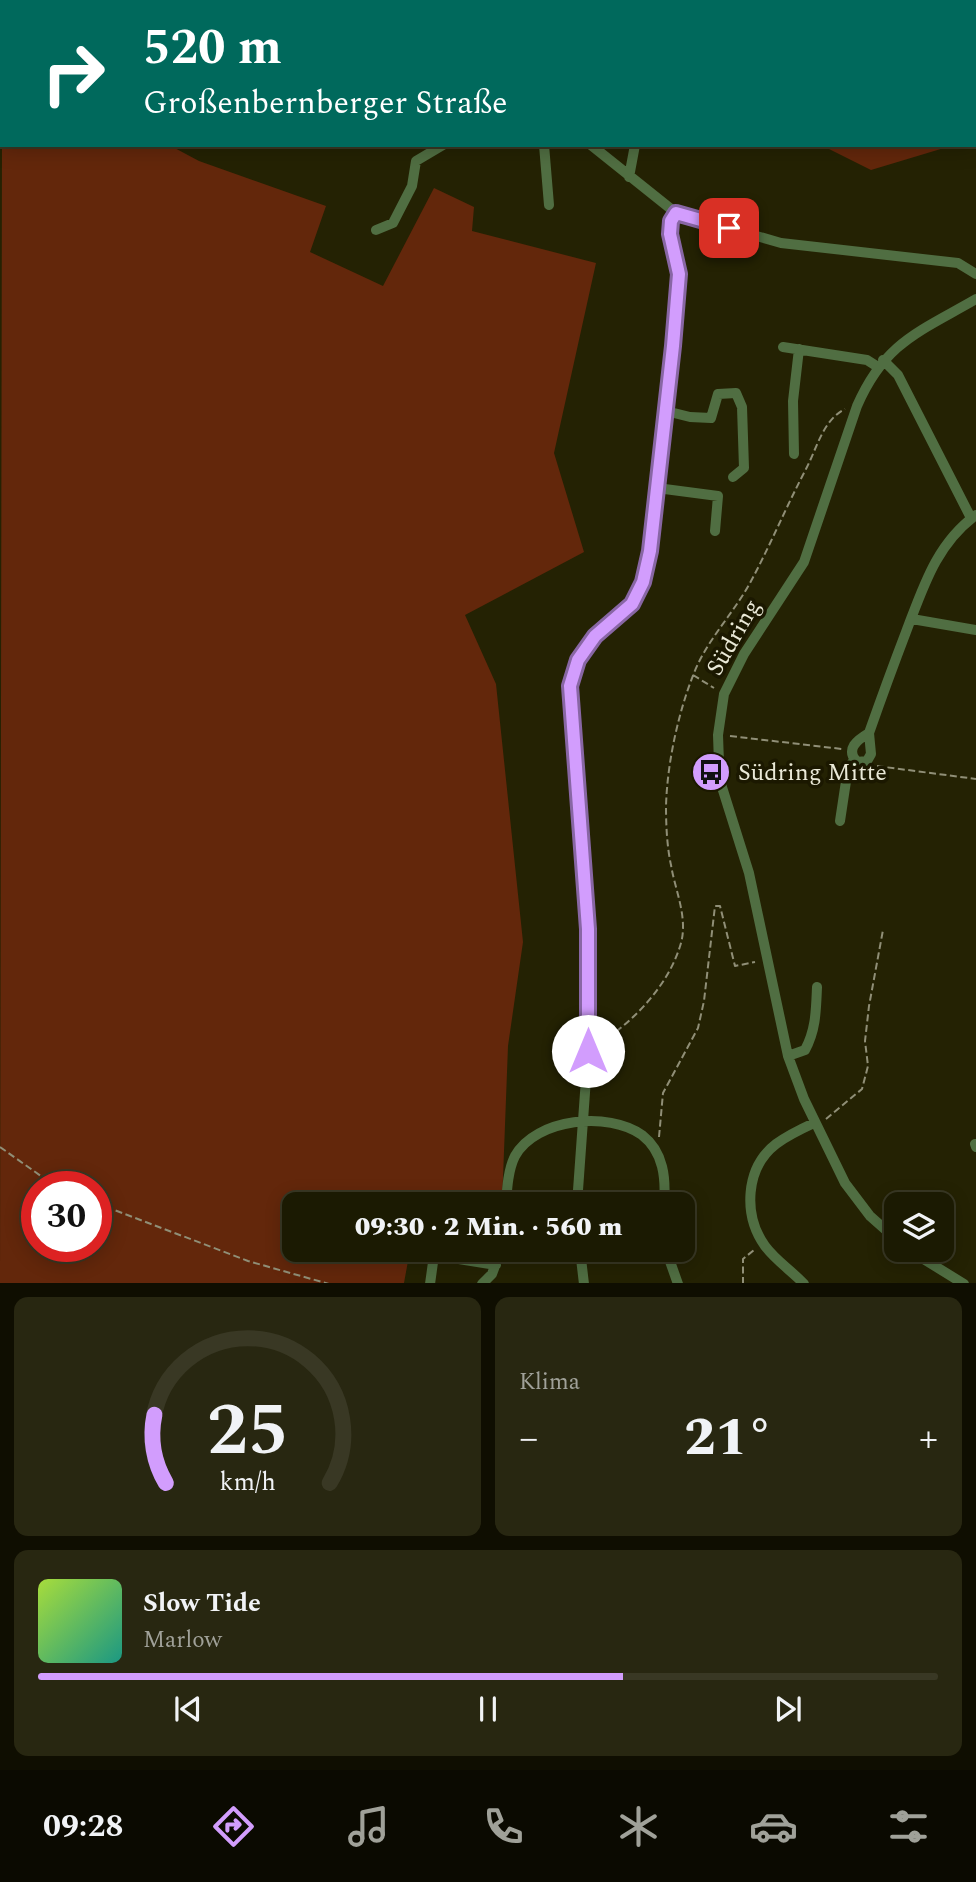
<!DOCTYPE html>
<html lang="de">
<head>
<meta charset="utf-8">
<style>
  body { margin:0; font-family:Spectral,serif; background:#282711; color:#f1f3f6; height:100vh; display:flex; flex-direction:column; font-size:26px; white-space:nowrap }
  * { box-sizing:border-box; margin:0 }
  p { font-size:23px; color:#a0a199 }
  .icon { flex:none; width:38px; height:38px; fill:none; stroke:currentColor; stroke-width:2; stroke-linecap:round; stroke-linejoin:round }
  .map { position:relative; height:1283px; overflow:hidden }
  .drawer { display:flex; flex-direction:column; gap:14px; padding:14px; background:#0f0e01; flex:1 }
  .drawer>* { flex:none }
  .guide { position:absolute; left:0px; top:0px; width:976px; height:147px; box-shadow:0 4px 18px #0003,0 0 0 2px #393824; background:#00695c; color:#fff; overflow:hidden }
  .fabs { position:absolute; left:884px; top:1192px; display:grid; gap:14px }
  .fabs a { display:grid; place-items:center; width:70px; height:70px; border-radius:14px; background:#1b1a02; box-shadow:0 4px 18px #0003,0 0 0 2px #393824; font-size:35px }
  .speed { position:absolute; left:21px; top:1171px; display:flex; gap:14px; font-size:35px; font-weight:700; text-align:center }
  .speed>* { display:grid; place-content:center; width:91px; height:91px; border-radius:50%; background:#1b1a02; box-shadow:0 4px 18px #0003,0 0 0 2px #393824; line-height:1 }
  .speed .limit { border:10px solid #d22; background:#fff; color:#111 }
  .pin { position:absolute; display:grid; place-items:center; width:60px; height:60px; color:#fff; margin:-30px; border-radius:14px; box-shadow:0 4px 10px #0006 }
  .me { position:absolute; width:77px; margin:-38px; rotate:0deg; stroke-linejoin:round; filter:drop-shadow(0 0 5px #0008) }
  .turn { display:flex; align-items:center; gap:24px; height:147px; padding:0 28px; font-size:32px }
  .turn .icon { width:91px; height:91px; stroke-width:2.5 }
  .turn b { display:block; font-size:49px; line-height:60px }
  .big { font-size:52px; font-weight:800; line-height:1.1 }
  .drawer .tile { flex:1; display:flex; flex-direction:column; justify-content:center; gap:10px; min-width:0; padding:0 24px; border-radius:14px; background:#282711 }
  .drawer .dial { align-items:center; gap:0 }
  .dial svg { height:182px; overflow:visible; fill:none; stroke:#393824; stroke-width:7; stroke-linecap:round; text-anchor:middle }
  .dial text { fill:#f1f3f6; stroke:none }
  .song { display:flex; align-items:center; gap:21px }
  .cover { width:84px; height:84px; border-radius:10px; background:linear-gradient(135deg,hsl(80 70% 55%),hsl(170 70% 35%)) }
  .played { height:7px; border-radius:4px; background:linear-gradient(90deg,#d29dfd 65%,#393824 65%) }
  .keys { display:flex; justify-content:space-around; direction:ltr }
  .heat { display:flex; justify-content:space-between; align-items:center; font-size:38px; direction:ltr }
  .drawer .tiles { flex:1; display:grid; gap:14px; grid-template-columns:1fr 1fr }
  .tile:last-child { grid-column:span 2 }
  .trip { position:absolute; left:282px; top:1192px; width:413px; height:70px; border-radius:14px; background:#1b1a02; box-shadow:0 4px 18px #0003,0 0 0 2px #393824; font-weight:800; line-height:70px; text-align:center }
  .menu { display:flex; height:112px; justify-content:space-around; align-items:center; background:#0b0a01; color:#a0a199 }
  .menu .icon { width:49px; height:49px }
  .menu .active { color:#d29dfd }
  .menu b { font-size:32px; color:#f1f3f6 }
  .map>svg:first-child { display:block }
  .green { fill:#63270b; fill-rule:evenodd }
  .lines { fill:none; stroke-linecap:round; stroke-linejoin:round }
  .stream { stroke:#030e09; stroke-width:3.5 }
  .path { stroke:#908f77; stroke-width:2; stroke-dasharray:7 3.5; stroke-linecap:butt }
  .minor { stroke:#506e42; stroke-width:10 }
  .route-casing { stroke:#8866a4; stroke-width:18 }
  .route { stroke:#d29dfd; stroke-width:12 }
  .labels { text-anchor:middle; stroke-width:7; stroke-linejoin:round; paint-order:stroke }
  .street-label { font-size:24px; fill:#eae9d7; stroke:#1b1800 }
  .poi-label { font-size:24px; fill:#eae9d7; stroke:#1b1800; text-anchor:start }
</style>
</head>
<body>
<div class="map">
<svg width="976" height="1284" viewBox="0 0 976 1284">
  <rect width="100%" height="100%" fill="#242203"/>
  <!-- green -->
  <path class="green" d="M833 0H976V139L975 2H832Z
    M2 124V145H169L199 161 326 206 310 252 383 286 434 188 474 207 472 231 596 263 554 453 584 552 465 615 496 684 523 942 508 1046 502 1204H294V1250H410L404 1283 0 1284ZM37 1186H96V1246H37Z
    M821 145H954L871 170Z"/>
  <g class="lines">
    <!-- stream -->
    <path class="stream" d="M140 0 145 2"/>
    <!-- path -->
    <path class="path" d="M693 675 714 688
      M730 736 842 749
      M877 766 976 779
      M599 1044C635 1020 669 985 681 943 688 917 675 890 671 865 667 847 666 825 666 807 667 764 678 713 694 673 707 640 733 614 750 583 770 546 786 507 806 469 817 448 823 420 845 409
      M826 1119 862 1089 868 1066 865 1041 869 1006 883 930
      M659 1137 663 1093 698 1028 704 1001 715 906H720L735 966 755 962
      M0 1147 55 1186
      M96 1203 248 1261 329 1284
      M743 1284V1259L754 1250"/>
    <!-- minor -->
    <path class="minor" d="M45 0 50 2
      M533 0V2
      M609 0 611 2
      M671 2 672 0
      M0 123 2 122
      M544 145 549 205
      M591 145 676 213 781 243 958 263 976 274
      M629 177 635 145
      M376 230 393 223 412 186 416 161 443 145
      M783 347 867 360 878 367
      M883 360 898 375 971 518
      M666 411 690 417 711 418 718 394 736 393 742 407 744 468 733 477
      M794 454 793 401 799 349
      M657 488 718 496 715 531
      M912 619 976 630
      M869 733C857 740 845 749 857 762L867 761 871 754 869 733C881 699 893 666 906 632 923 588 936 544 976 515
      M840 821 848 768 855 759
      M788 1056 805 1050C816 1030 816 1010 817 987
      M975 1144 976 1147
      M506 1204C507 1189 508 1170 515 1156 536 1118 609 1111 642 1135 664 1152 666 1179 664 1204
      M577 1204 588 1051V929L570 686 578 660 595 636 632 604 644 582 650 551C660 463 671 374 678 285 680 261 662 235 676 213
      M896 1239 870 1216 845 1183 804 1099 788 1056 749 873 721 784 719 763 718 735 724 694 744 654 804 562 857 406C885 342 919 332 976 299
      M580 1250 584 1284
      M666 1250 678 1284
      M909 1250 964 1284
      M430 1284 434 1255 496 1265
      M482 1284 492 1274 501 1250
      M804 1284C791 1270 776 1261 765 1246 743 1215 745 1168 776 1144 788 1135 801 1129 814 1123"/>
  </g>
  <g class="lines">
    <defs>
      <path id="route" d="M588 1051V929L570 686 578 660 595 636 632 604 643 582 650 551 673 346 679 274 670 234 671 221 676 213 729 228"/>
    </defs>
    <!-- route casing -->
    <use href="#route" class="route-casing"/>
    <!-- route -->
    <use href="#route" class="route"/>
  </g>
  <!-- icons -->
  <defs>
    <symbol id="bus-disc" viewBox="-11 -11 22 22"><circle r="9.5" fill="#d29dfd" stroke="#1b1800"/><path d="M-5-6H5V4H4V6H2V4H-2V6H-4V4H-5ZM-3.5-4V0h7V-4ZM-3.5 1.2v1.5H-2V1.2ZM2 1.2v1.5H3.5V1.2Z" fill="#111"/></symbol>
  </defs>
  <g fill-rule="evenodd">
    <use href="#bus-disc" x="689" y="750" width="44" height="44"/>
  </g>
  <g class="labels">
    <!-- street labels -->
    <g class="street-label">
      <text transform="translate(733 637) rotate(-60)" y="8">Südring</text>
    </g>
    <!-- poi labels -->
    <g class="poi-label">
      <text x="738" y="780">Südring Mitte</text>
    </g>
  </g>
</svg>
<div class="fabs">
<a><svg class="icon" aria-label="layers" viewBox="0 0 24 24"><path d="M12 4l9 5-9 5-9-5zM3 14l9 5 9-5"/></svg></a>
</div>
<div class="speed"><div class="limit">30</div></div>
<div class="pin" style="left:729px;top:228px;background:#d93025"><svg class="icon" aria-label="arrive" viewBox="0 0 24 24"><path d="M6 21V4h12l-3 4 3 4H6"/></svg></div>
<svg class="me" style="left:588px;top:1051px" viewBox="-20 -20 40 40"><circle r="19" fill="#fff"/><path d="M0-13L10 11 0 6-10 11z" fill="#d29dfd"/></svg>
<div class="trip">09:30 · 2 Min. · 560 m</div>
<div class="guide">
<div class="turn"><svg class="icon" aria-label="right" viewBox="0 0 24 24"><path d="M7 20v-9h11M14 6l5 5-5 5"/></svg><div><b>520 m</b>Großenbernberger Straße</div></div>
</div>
</div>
<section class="drawer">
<div class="tiles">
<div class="tile dial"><svg viewBox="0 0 100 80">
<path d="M14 69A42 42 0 1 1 86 69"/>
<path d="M14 69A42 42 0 0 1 9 39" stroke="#d29dfd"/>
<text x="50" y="56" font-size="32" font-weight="700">25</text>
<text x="50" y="72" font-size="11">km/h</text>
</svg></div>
<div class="tile"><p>Klima</p>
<div class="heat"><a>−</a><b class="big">21°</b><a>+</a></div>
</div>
<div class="tile">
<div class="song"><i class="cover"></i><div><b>Slow Tide</b><p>Marlow</p></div></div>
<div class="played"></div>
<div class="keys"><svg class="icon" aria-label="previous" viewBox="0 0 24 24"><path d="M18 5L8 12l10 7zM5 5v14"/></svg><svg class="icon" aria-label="pause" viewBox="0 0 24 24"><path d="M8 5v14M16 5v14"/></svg><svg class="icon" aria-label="next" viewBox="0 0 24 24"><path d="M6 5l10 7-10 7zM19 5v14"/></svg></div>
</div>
</div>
</section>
<nav class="menu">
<b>09:28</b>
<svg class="icon active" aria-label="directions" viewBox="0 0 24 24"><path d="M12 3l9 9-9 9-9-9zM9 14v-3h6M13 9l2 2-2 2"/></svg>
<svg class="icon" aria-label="music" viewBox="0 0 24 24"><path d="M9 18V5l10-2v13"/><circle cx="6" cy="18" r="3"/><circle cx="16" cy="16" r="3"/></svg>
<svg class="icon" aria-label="phone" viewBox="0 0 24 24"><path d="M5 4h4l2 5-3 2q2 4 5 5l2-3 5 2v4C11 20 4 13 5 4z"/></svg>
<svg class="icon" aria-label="climate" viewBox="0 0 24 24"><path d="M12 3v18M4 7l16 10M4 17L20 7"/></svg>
<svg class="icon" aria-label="car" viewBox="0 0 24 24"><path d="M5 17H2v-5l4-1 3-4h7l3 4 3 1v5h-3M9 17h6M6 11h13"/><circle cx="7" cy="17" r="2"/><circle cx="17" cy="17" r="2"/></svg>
<svg class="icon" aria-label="filters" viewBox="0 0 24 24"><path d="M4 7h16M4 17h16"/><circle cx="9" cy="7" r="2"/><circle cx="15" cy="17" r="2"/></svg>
</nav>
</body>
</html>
